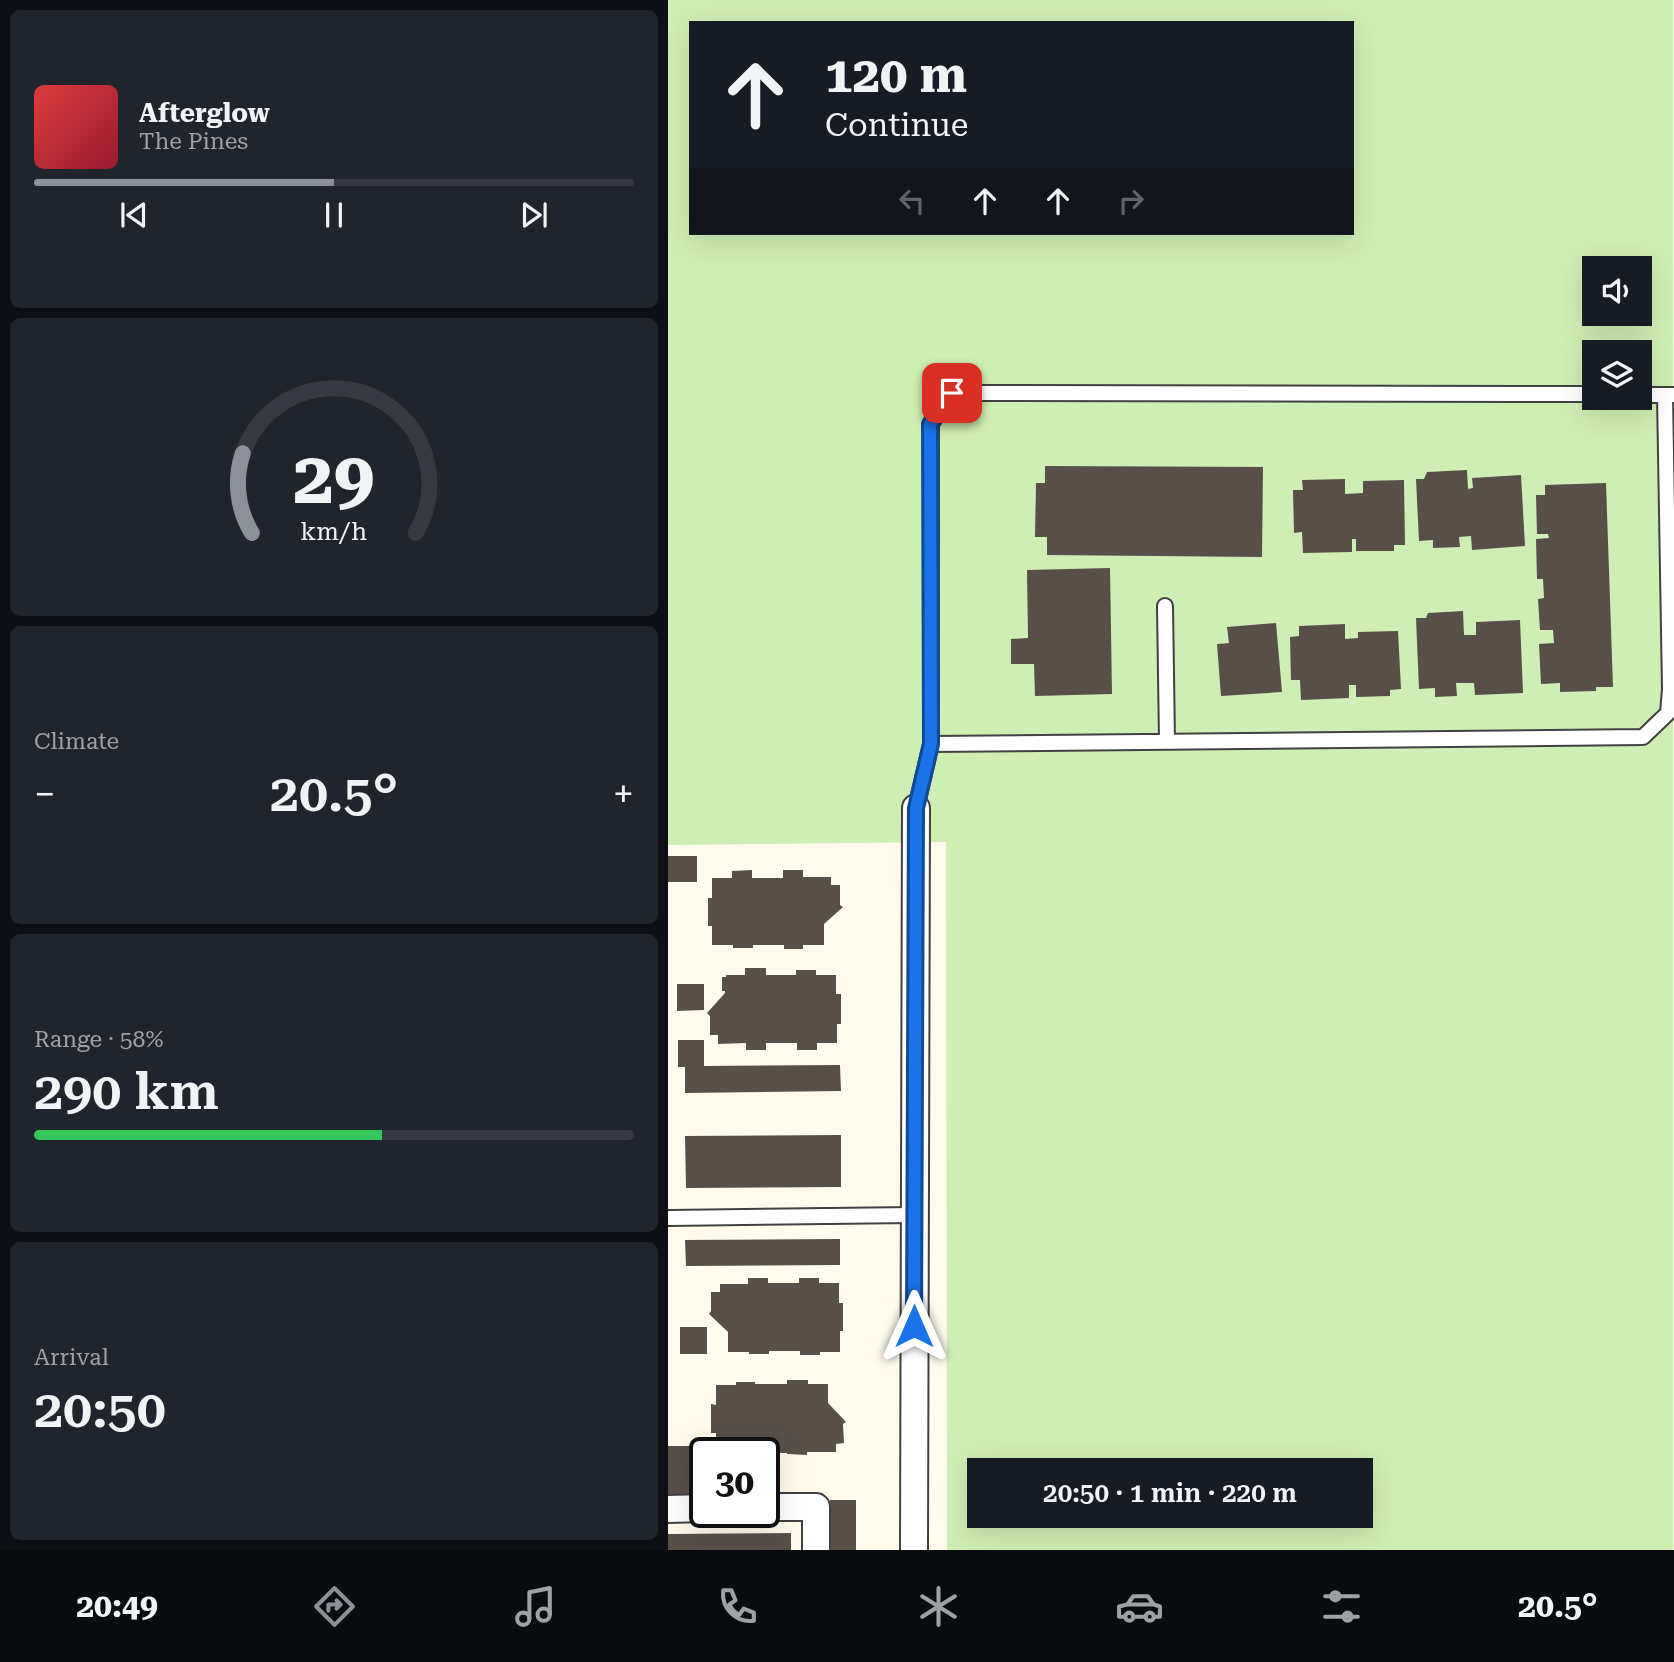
<!DOCTYPE html>
<html lang="en">
<head>
<meta charset="utf-8">
<style>
  body { margin:0; font-family:"Roboto Serif",serif; background:#20242c; color:#f1f3f6; height:100vh; display:flex; flex-direction:column; font-size:26px; white-space:nowrap }
  * { box-sizing:border-box; margin:0 }
  p { font-size:23px; color:#9ea1a6 }
  .icon { flex:none; width:38px; height:38px; fill:none; stroke:currentColor; stroke-width:2; stroke-linecap:round; stroke-linejoin:round }
  .map { position:relative; flex:1; overflow:hidden }
  .details { display:flex; flex-direction:column; gap:10px; padding:10px; background:#0d0f14; width:668px }
  .details>* { flex:none }
  .banner { position:absolute; left:21px; top:21px; width:665px; height:214px; border-radius:0px; box-shadow:0 7px 28px #0002; background:#171b24; color:#f1f3f6; overflow:hidden }
  .fabs { position:absolute; left:914px; top:256px; display:grid; gap:14px }
  .fabs a { display:grid; place-items:center; width:70px; height:70px; border-radius:0px; background:#171b24; box-shadow:0 7px 28px #0002; font-size:35px }
  .speed { position:absolute; left:21px; top:1437px; display:flex; gap:14px; font-size:35px; font-weight:700; text-align:center }
  .speed>* { display:grid; place-content:center; width:91px; height:91px; border-radius:50%; background:#171b24; box-shadow:0 7px 28px #0002; line-height:1 }
  .speed .limit { border:4px solid #111; border-radius:10px; background:#fff; color:#111 }
  .pin { position:absolute; display:grid; place-items:center; width:60px; height:60px; color:#fff; margin:-30px; border-radius:14px; box-shadow:0 4px 10px #0006 }
  .me { position:absolute; width:77px; margin:-38px; rotate:0deg; stroke-linejoin:round; filter:drop-shadow(0 0 5px #0008) }
  .turn { display:flex; align-items:center; gap:24px; height:147px; padding:0 21px; font-size:32px }
  .turn .icon { width:91px; height:91px; stroke-width:2.5 }
  .turn b { display:block; font-size:49px; line-height:60px }
  .lanes { display:flex; align-items:center; height:66px; padding:0 21px; background:#0003; justify-content:center; gap:35px; direction:ltr }
  .lanes .off { opacity:.35 }
  .big { font-size:52px; font-weight:600; line-height:1.1 }
  .details .tile { flex:1; display:flex; flex-direction:column; justify-content:center; gap:10px; min-width:0; padding:0 24px; border-radius:10px; background:#20242c }
  .details .dial { align-items:center; gap:0 }
  .dial svg { height:182px; overflow:visible; fill:none; stroke:#363941; stroke-width:7; stroke-linecap:round; text-anchor:middle }
  .dial text { fill:#f1f3f6; stroke:none }
  .song { display:flex; align-items:center; gap:21px }
  .cover { width:84px; height:84px; border-radius:10px; background:linear-gradient(135deg,hsl(0 70% 55%),hsl(350 70% 35%)) }
  .played { height:7px; border-radius:4px; background:linear-gradient(90deg,#8c9099 50%,#363941 50%) }
  .keys { display:flex; justify-content:space-around; direction:ltr }
  .heat { display:flex; justify-content:space-between; align-items:center; font-size:38px; direction:ltr }
  .charge { height:10px; border-radius:5px; background:linear-gradient(90deg,#34c759 58%,#363941 0) }
  .trip { position:absolute; left:299px; top:1458px; width:406px; height:70px; border-radius:0px; background:#171b24; box-shadow:0 7px 28px #0002; font-weight:600; line-height:70px; text-align:center }
  .dock { display:flex; height:112px; justify-content:space-around; align-items:center; background:#090b0e; color:#9ea1a6 }
  .dock .icon { width:49px; height:49px }
  .dock .current { color:#8c9099 }
  .dock b { font-size:32px; color:#f1f3f6 }
  main { display:flex; flex:1; min-height:0 }
  .map>svg:first-child { display:block }
  .green { fill:#cfeeb3; fill-rule:evenodd }
  .building { fill:#584f49 }
  .lines { fill:none; stroke-linecap:round; stroke-linejoin:round }
  .lane-casing { stroke:#414141; stroke-width:18 }
  .street-casing { stroke:#414141; stroke-width:30 }
  .lane { stroke:#fff; stroke-width:14 }
  .street { stroke:#fff; stroke-width:26 }
  .route-casing { stroke:#114b97; stroke-width:18 }
  .route { stroke:#1a73e8; stroke-width:12 }
</style>
</head>
<body>
<main>
<section class="details">
<div class="tile">
<div class="song"><i class="cover"></i><div><b>Afterglow</b><p>The Pines</p></div></div>
<div class="played"></div>
<div class="keys"><svg class="icon" aria-label="previous" viewBox="0 0 24 24"><path d="M18 5L8 12l10 7zM5 5v14"/></svg><svg class="icon" aria-label="pause" viewBox="0 0 24 24"><path d="M8 5v14M16 5v14"/></svg><svg class="icon" aria-label="next" viewBox="0 0 24 24"><path d="M6 5l10 7-10 7zM19 5v14"/></svg></div>
</div>
<div class="tile dial"><svg viewBox="0 0 100 80">
<path d="M14 69A42 42 0 1 1 86 69"/>
<path d="M14 69A42 42 0 0 1 10 34" stroke="#8c9099"/>
<text x="50" y="56" font-size="32" font-weight="700">29</text>
<text x="50" y="72" font-size="11">km/h</text>
</svg></div>
<div class="tile"><p>Climate</p>
<div class="heat"><a>−</a><b class="big">20.5°</b><a>+</a></div>
</div>
<div class="tile"><p>Range · 58%</p><b class="big">290 km</b><div class="charge"></div></div>
<div class="tile"><p>Arrival</p><b class="big">20:50</b></div>
</section>
<div class="map">
<svg width="1006" height="1550" viewBox="0 0 1006 1550">
  <rect width="100%" height="100%" fill="#fffcee"/>
  <!-- green -->
  <path class="green" d="M0 0H1005V1550H279L278 842 0 845ZM23 23H684V233H23ZM926 268H971V313H926ZM926 352H971V397H926ZM312 1470H693V1516H312Z"/>
  <!-- building -->
  <path class="building" d="M377 466 595 467 594 557 379 555V537H367L368 483H377Z
    M799 470 800 489 805 488 804 478 853 475 857 546 804 550 803 536 791 537 792 547 765 548V540L751 541 748 479H756L759 472Z
    M677 479V494L695 493V481L736 480 737 545H726V551H688V539H684V552L635 553 634 532 626 533 625 490H635L634 480Z
    M938 483 945 687H928V691L892 692V683L873 684 871 644 886 643 885 630H872L870 599 876 598 875 579H869L868 539 881 538 880 534H869L868 495H877V485Z
    M442 568 444 694 367 696 366 664H343V639L360 638 359 570Z
    M795 611 796 635H808V622L852 620 855 693 807 695 806 683H788L789 696 767 697V688L751 689 748 618H758L760 613Z
    M608 623 614 692 553 696 549 644 561 643 559 627Z
    M677 624V639L690 638V632L730 631 733 689 722 690V696L688 697V685H681V698L633 700 632 680H623L622 637 631 636V626Z
    M0 856H29V882H0Z
    M84 870V878H115V870H135V877H163V885H172V905L175 907 156 924V945H135V949H116V945H85V948H65V945H44V926H40V898H44V878H64V871Z
    M77 968H98V975H128V970H148V975H168V994H173V1024H169V1043H149V1050H129V1043H98V1050H78V1043L50 1044V1035H42V1016L39 1013 57 993V991H54V977H58V975H77Z
    M9 984H36V1010L9 1011Z
    M10 1040H36V1066L172 1065 173 1091 17 1093V1067H10Z
    M173 1135V1187L18 1188 17 1136Z
    M172 1239V1265L18 1266 17 1240Z
    M80 1278H100V1283H131V1278H151V1283H171V1303H175V1331H172V1352H152V1355H132V1351H101V1354H81V1352H60V1332L41 1314 43 1311V1292H52V1284H80Z
    M12 1327H39V1354H12Z
    M119 1380H140V1384H160V1403L178 1422 175 1424 176 1443 168 1444V1452H139V1455L119 1454V1453L48 1452V1433H43V1404L48 1405V1385H68V1382H87V1384H119Z
    M0 1446H33L34 1474H37V1499L0 1500Z
    M96 1473H104V1499H96Z
    M162 1500H188V1550H162Z
    M123 1533V1550H0V1534Z"/>
  <g class="lines">
    <defs>
      <path id="lane" d="M971 395H1005
        M497 606 499 741
        M263 744 975 737 1000 713 1002 689 997 395
        M248 808 263 744V424L284 393 926 394
        M0 1218 246 1215"/>
      <path id="street" d="M96 1507H148V1550
        M0 1509 37 1508
        M246 1550 248 808"/>
    </defs>
    <!-- lane casing -->
    <use href="#lane" class="lane-casing"/>
    <!-- street casing -->
    <use href="#street" class="street-casing"/>
    <!-- lane -->
    <use href="#lane" class="lane"/>
    <!-- street -->
    <use href="#street" class="street"/>
  </g>
  <g class="lines">
    <defs>
      <path id="route" d="M246 1326 248 808 263 744 262 424 284 393"/>
    </defs>
    <!-- route casing -->
    <use href="#route" class="route-casing"/>
    <!-- route -->
    <use href="#route" class="route"/>
  </g>
</svg>
<div class="fabs">
<a><svg class="icon" aria-label="sound" viewBox="0 0 24 24"><path d="M4 9h4l5-4v14l-5-4H4zM17 9q2 3 0 6"/></svg></a>
<a><svg class="icon" aria-label="layers" viewBox="0 0 24 24"><path d="M12 4l9 5-9 5-9-5zM3 14l9 5 9-5"/></svg></a>
</div>
<div class="speed"><div class="limit">30</div></div>
<div class="pin" style="left:284px;top:393px;background:#d93025"><svg class="icon" aria-label="arrive" viewBox="0 0 24 24"><path d="M6 21V4h12l-3 4 3 4H6"/></svg></div>
<svg class="me" style="left:246px;top:1326px" viewBox="-20 -20 40 40"><path d="M0-17L14 15 0 8-14 15z" fill="#1a73e8" stroke="#fff" stroke-width="4"/></svg>
<div class="trip">20:50 · 1 min · 220 m</div>
<div class="banner">
<div class="turn"><svg class="icon" aria-label="ahead" viewBox="0 0 24 24"><path d="M12 20V5M6 11l6-6 6 6"/></svg><div><b>120 m</b>Continue</div></div>
<div class="lanes"><svg class="icon off" aria-label="left" viewBox="0 0 24 24"><path d="M17 20v-9H6M10 6l-5 5 5 5"/></svg><svg class="icon" aria-label="ahead" viewBox="0 0 24 24"><path d="M12 20V5M6 11l6-6 6 6"/></svg><svg class="icon" aria-label="ahead" viewBox="0 0 24 24"><path d="M12 20V5M6 11l6-6 6 6"/></svg><svg class="icon off" aria-label="right" viewBox="0 0 24 24"><path d="M7 20v-9h11M14 6l5 5-5 5"/></svg></div>
</div>
</div>
</main>
<nav class="dock">
<b>20:49</b>
<svg class="icon current" aria-label="directions" viewBox="0 0 24 24"><path d="M12 3l9 9-9 9-9-9zM9 14v-3h6M13 9l2 2-2 2"/></svg>
<svg class="icon" aria-label="music" viewBox="0 0 24 24"><path d="M9 18V5l10-2v13"/><circle cx="6" cy="18" r="3"/><circle cx="16" cy="16" r="3"/></svg>
<svg class="icon" aria-label="phone" viewBox="0 0 24 24"><path d="M5 4h4l2 5-3 2q2 4 5 5l2-3 5 2v4C11 20 4 13 5 4z"/></svg>
<svg class="icon" aria-label="climate" viewBox="0 0 24 24"><path d="M12 3v18M4 7l16 10M4 17L20 7"/></svg>
<svg class="icon" aria-label="car" viewBox="0 0 24 24"><path d="M5 17H2v-5l4-1 3-4h7l3 4 3 1v5h-3M9 17h6M6 11h13"/><circle cx="7" cy="17" r="2"/><circle cx="17" cy="17" r="2"/></svg>
<svg class="icon" aria-label="filters" viewBox="0 0 24 24"><path d="M4 7h16M4 17h16"/><circle cx="9" cy="7" r="2"/><circle cx="15" cy="17" r="2"/></svg>
<b>20.5°</b>
</nav>
</body>
</html>
